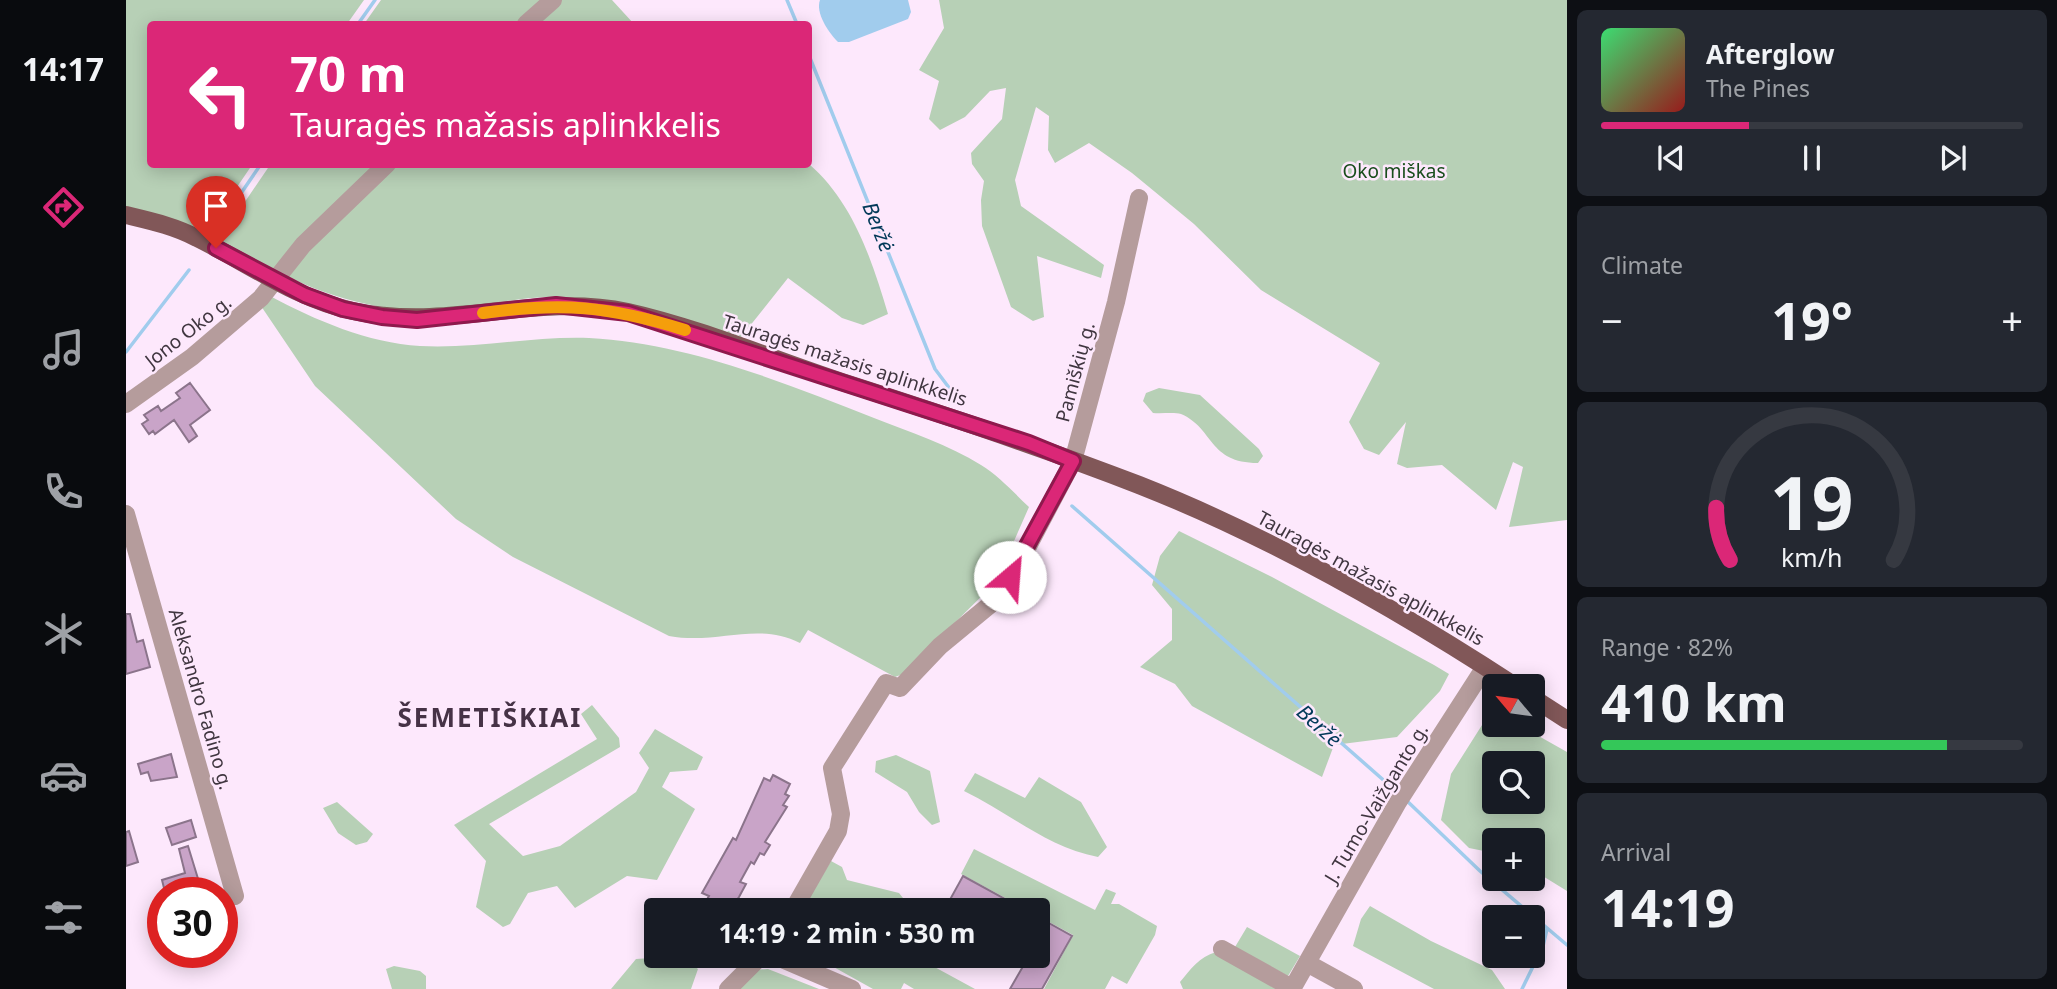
<!DOCTYPE html>
<html lang="en">
<head>
<meta charset="utf-8">
<style>
  body { margin:0; font-family:"Noto Sans",sans-serif; background:#242831; color:#f1f3f6; height:100vh; display:flex; flex-direction:column; font-size:26px; white-space:nowrap }
  * { box-sizing:border-box; margin:0 }
  p { font-size:23px; color:#9ea1a6 }
  .icon { flex:none; width:38px; height:38px; fill:none; stroke:currentColor; stroke-width:2; stroke-linecap:round; stroke-linejoin:round }
  .map { position:relative; flex:1; overflow:hidden }
  .sheet { display:flex; flex-direction:column; gap:10px; padding:10px; background:#0d0f14; width:490px }
  .sheet>* { flex:none }
  .hud { position:absolute; left:21px; top:21px; width:665px; height:147px; border-radius:7px; box-shadow:0 4px 18px #0003; background:#db2777; color:#fff; overflow:hidden }
  .needle { width:46px; rotate:299deg }
  .fabs { position:absolute; left:1356px; top:674px; display:grid; gap:14px }
  .fabs a { display:grid; place-items:center; width:63px; height:63px; border-radius:7px; background:#171b24; box-shadow:0 4px 18px #0003; font-size:35px }
  .speed { position:absolute; left:21px; top:877px; display:flex; gap:14px; font-size:35px; font-weight:700; text-align:center }
  .speed>* { display:grid; place-content:center; width:91px; height:91px; border-radius:50%; background:#171b24; box-shadow:0 4px 18px #0003; line-height:1 }
  .speed .limit { border:10px solid #d22; background:#fff; color:#111 }
  .pin { position:absolute; display:grid; place-items:center; width:60px; height:60px; color:#fff; margin:-72px -30px; border-radius:50% 50% 50% 0; rotate:-45deg; box-shadow:0 0 7px #0007 }
  .pin .icon { rotate:45deg }
  .me { position:absolute; width:77px; margin:-38px; rotate:27deg; stroke-linejoin:round; filter:drop-shadow(0 0 5px #0008) }
  .turn { display:flex; align-items:center; gap:24px; height:147px; padding:0 28px; font-size:32px }
  .turn .icon { width:91px; height:91px; stroke-width:2.5 }
  .turn b { display:block; font-size:49px; line-height:60px }
  .big { font-size:52px; font-weight:700; line-height:1.1 }
  .sheet .card { flex:1; display:flex; flex-direction:column; justify-content:center; gap:10px; min-width:0; padding:0 24px; border-radius:10px; background:#242831 }
  .sheet .dial { align-items:center; gap:0 }
  .dial svg { height:182px; overflow:visible; fill:none; stroke:#363941; stroke-width:7; stroke-linecap:round; text-anchor:middle }
  .dial text { fill:#f1f3f6; stroke:none }
  .song { display:flex; align-items:center; gap:21px }
  .cover { width:84px; height:84px; border-radius:10px; background:linear-gradient(135deg,hsl(140 70% 55%),hsl(0 70% 35%)) }
  .played { height:7px; border-radius:4px; background:linear-gradient(90deg,#db2777 35%,#363941 35%) }
  .keys { display:flex; justify-content:space-around; direction:ltr }
  .heat { display:flex; justify-content:space-between; align-items:center; font-size:38px; direction:ltr }
  .charge { height:10px; border-radius:5px; background:linear-gradient(90deg,#34c759 82%,#363941 0) }
  .trip { position:absolute; left:518px; top:898px; width:406px; height:70px; border-radius:7px; background:#171b24; box-shadow:0 4px 18px #0003; font-weight:700; line-height:70px; text-align:center }
  main { display:flex; flex:1; min-height:0 }
  .menu { display:flex; flex-direction:column; width:126px; justify-content:space-around; align-items:center; background:#090b0e; color:#9ea1a6 }
  .menu .icon { width:49px; height:49px }
  .menu .current { color:#db2777 }
  .menu b { font-size:32px; color:#f1f3f6 }
  .map>svg:first-child { display:block }
  .green { fill:#b7d0b6; fill-rule:evenodd }
  .water { fill:#a1cced }
  .lines { fill:none; stroke-linecap:round; stroke-linejoin:round }
  .stream { stroke:#a1cced; stroke-width:3.5 }
  .building { fill:#c9a4c8; stroke:#8b748b; stroke-width:2 }
  .minor { stroke:#b59c9c; stroke-width:18 }
  .major { stroke:#815758; stroke-width:18 }
  .route-casing { stroke:#8e194d; stroke-width:18 }
  .route { stroke:#db2777; stroke-width:12 }
  .slow { stroke:#f59e0b; stroke-width:12 }
  .labels { text-anchor:middle; stroke-width:5; stroke-linejoin:round; paint-order:stroke }
  .park-label { font-size:19px; fill:#1a4e1d; stroke:#fde8fc }
  .street-label { font-size:19px; fill:#403640; stroke:#fde8fc }
  .water-label { font-size:21px; font-style:italic; fill:#023959; stroke:#fde8fc }
  .district-label { font-size:26px; font-weight:bold; letter-spacing:2px; fill:#463246; stroke:#fde8fc }
</style>
</head>
<body>
<main>
<nav class="menu">
<b>14:17</b>
<svg class="icon current" aria-label="directions" viewBox="0 0 24 24"><path d="M12 3l9 9-9 9-9-9zM9 14v-3h6M13 9l2 2-2 2"/></svg>
<svg class="icon" aria-label="music" viewBox="0 0 24 24"><path d="M9 18V5l10-2v13"/><circle cx="6" cy="18" r="3"/><circle cx="16" cy="16" r="3"/></svg>
<svg class="icon" aria-label="phone" viewBox="0 0 24 24"><path d="M5 4h4l2 5-3 2q2 4 5 5l2-3 5 2v4C11 20 4 13 5 4z"/></svg>
<svg class="icon" aria-label="climate" viewBox="0 0 24 24"><path d="M12 3v18M4 7l16 10M4 17L20 7"/></svg>
<svg class="icon" aria-label="car" viewBox="0 0 24 24"><path d="M5 17H2v-5l4-1 3-4h7l3 4 3 1v5h-3M9 17h6M6 11h13"/><circle cx="7" cy="17" r="2"/><circle cx="17" cy="17" r="2"/></svg>
<svg class="icon" aria-label="filters" viewBox="0 0 24 24"><path d="M4 7h16M4 17h16"/><circle cx="9" cy="7" r="2"/><circle cx="15" cy="17" r="2"/></svg>
</nav>
<div class="map">
<svg width="1441" height="989" viewBox="0 0 1441 989">
  <rect width="100%" height="100%" fill="#fde8fc"/>
  <!-- green -->
  <path class="green" d="M0 0H238L221 24H24V164L126 165 79 234 0 210Z
    M255 0H486L508 24H238Z
    M813 0H1441V520L1383 527 1397 467 1387 462 1370 510 1316 465 1281 468 1271 464 1280 422 1253 455 1238 449 1223 422 1254 363 1135 290 1068 224 1006 173 963 143 929 163 922 150 923 116 910 107 889 180 895 206 978 265 975 278 911 256 918 317 907 321 885 307 856 226 855 200 858 181 846 164 845 153 876 119 880 88 864 91 839 117 814 130 803 119 813 81 793 70 818 28Z
    M616 164H683C727 202 746 260 762 314L737 325 716 318 662 278 615 337C559 319 483 296 423 297 382 298 343 310 302 310 224 311 158 279 93 240L144 165Z
    M144 296C189 320 242 343 294 346 350 349 407 336 463 338 561 343 659 383 748 418 784 432 823 445 855 465 873 476 888 493 903 507L870 582 777 674 769 677 682 630 674 643C630 621 592 645 543 636L387 557 330 519 189 386 135 306Z
    M1033 388 1074 395 1133 449 1137 456 1132 463C1082 463 1088 428 1055 414 1048 412 1035 414 1027 413L1017 401 1020 393Z
    M1053 531 1146 577 1308 665 1323 674 1314 691 1271 737 1208 745 1196 777 1066 706 1049 684 1014 667 1046 640V609L1026 585 1034 556Z
    M466 705 493 738 494 747 363 824 397 856 434 846 510 792 523 768 513 753 529 729 577 757 571 770 544 772 536 787 569 809 531 880 501 876 449 908 431 886 402 893 384 924 377 927 350 907 360 861 328 825 471 739 455 714Z
    M1363 714 1368 715V724L1393 725 1441 752V891L1407 870V840H1368V853L1343 848 1315 820 1325 774ZM1368 763H1407V802H1368Z
    M770 755 804 771 814 822 806 825 793 812 781 792 749 772 750 761Z
    M849 773 899 798 913 777 955 802 981 847 972 857C920 847 884 813 838 791Z
    M211 802 247 834 241 842 230 845 212 833 197 808Z
    M848 849 969 910 980 889 990 893 985 904H993L1031 926 1029 935 1001 984 986 976 979 989H918L947 935 912 916V910H902L835 874Z
    M705 861 716 867 721 880 773 893 781 903V910H685L683 897Z
    M1244 906 1305 941 1366 970 1379 989H1308L1227 946 1235 919Z
    M1121 927 1174 956 1162 976 1109 947Z
    M1090 952 1152 989H1057L1054 982C1065 969 1073 957 1090 952Z
    M555 956 572 969 565 989H485L510 959Z
    M688 956H793L792 958 849 989H788L778 983 775 989H747Z
    M268 966 294 971 300 976V989H266L260 969Z
    M642 969 693 989H606L626 970Z"/>
  <!-- water -->
  <path class="water" d="M694 0H782L785 12 782 19 723 42H712C703 33 689 13 694 0Z"/>
  <g class="lines">
    <!-- stream -->
    <path class="stream" d="M661 0 671 24
      M232 24 249 0
      M682 53 809 369 830 397
      M92 227 135 164
      M0 352 63 270
      M946 506 1271 792
      M1279 799 1354 871 1441 945
      M1396 989 1417 946 1421 929"/>
  </g>
  <!-- building -->
  <path class="building" d="M64 383 84 410 64 425 71 436 63 442 48 420 29 434 27 431 23 434 16 424 22 420 18 415 32 406 35 411 54 398 50 393Z
    M0 614H4L11 642 17 640 24 667 0 674Z
    M45 754 51 777 25 781 22 772 15 774 12 764Z
    M647 775 664 784 659 794 663 796 657 805 661 807 639 842 644 845 638 855 634 853 628 864 625 862 614 882 620 884 613 897 605 907 601 905 598 910H591L579 903 583 896 576 893 607 838 610 840 638 778 644 781Z
    M65 820 70 837 46 845 40 828Z
    M3 831 12 862 0 866V832Z
    M62 846 73 882 68 883 71 892H39L36 880 59 873 53 849Z
    M837 876 899 910H830L821 905Z
    M912 917 946 936 916 989H884L903 956H912Z"/>
  <g class="lines">
    <!-- minor -->
    <path class="minor" d="M400 24 427 0
      M0 404 66 357 135 298 177 245 261 164
      M0 514 109 896
      M667 910 712 831 715 814 706 768 760 683 774 688 814 646 877 594 947 461 990 302 1013 198
      M1096 949 1166 988
      M649 956 726 989
      M1181 963 1228 989
      M602 989 635 956
      M1166 989 1272 802 1359 667"/>
    <!-- major -->
    <path class="major" d="M0 215C25 221 48 226 71 238 122 263 170 299 227 311 323 332 407 292 502 312 573 328 646 359 716 382 816 414 915 447 1013 485 1145 537 1271 609 1389 686
      M1407 698 1441 720"/>
  </g>
  <g class="lines">
    <defs>
      <path id="route" d="M90 248 179 295 217 309 256 317 291 320 430 305 502 313 903 443 947 461 884 577"/>
    </defs>
    <!-- route casing -->
    <use href="#route" class="route-casing"/>
    <!-- route -->
    <use href="#route" class="route"/>
    <!-- slow -->
    <path class="slow" d="M357 313C436 302 483 306 559 330"/>
  </g>
  <g class="labels">
    <!-- park labels -->
    <g class="park-label">
      <text x="1268" y="178">Oko miškas</text>
    </g>
    <!-- street labels -->
    <g class="street-label">
      <text transform="translate(62 331) rotate(-38)" y="7">Jono Oko g.</text>
      <text transform="translate(719 360) rotate(18)" y="7">Tauragės mažasis aplinkkelis</text>
      <text transform="translate(949 372) rotate(-75)" y="7">Pamiškių g.</text>
      <text transform="translate(1245 578) rotate(29)" y="7">Tauragės mažasis aplinkkelis</text>
      <text transform="translate(75 699) rotate(74)" y="7">Aleksandro Fadino g.</text>
      <text transform="translate(1250 803) rotate(-59)" y="7">J. Tumo-Vaižganto g.</text>
    </g>
    <!-- water labels -->
    <g class="water-label">
      <text transform="translate(752 227) rotate(68)" y="7">Beržė</text>
      <text transform="translate(1193 726) rotate(42)" y="7">Beržė</text>
    </g>
    <!-- district labels -->
    <g class="district-label">
      <text x="364" y="727">ŠEMETIŠKIAI</text>
    </g>
  </g>
</svg>
<div class="fabs">
<a><svg class="needle" viewBox="-14 -14 28 28"><path d="M0-13l5 13h-10z" fill="#e53935"/><path d="M0 13l5-13h-10z" fill="#9ea1a6"/></svg></a>
<a><svg class="icon" aria-label="search" viewBox="0 0 24 24"><circle cx="10" cy="10" r="6"/><path d="M15 15l6 6"/></svg></a>
<a>+</a>
<a>−</a>
</div>
<div class="speed"><div class="limit">30</div></div>
<div class="pin" style="left:90px;top:248px;background:#d93025"><svg class="icon" aria-label="arrive" viewBox="0 0 24 24"><path d="M6 21V4h12l-3 4 3 4H6"/></svg></div>
<svg class="me" style="left:884px;top:577px" viewBox="-20 -20 40 40"><circle r="19" fill="#fff"/><path d="M0-13L10 11 0 6-10 11z" fill="#db2777"/></svg>
<div class="trip">14:19 · 2 min · 530 m</div>
<div class="hud">
<div class="turn"><svg class="icon" aria-label="left" viewBox="0 0 24 24"><path d="M17 20v-9H6M10 6l-5 5 5 5"/></svg><div><b>70 m</b>Tauragės mažasis aplinkkelis</div></div>
</div>
</div>
<section class="sheet">
<div class="card">
<div class="song"><i class="cover"></i><div><b>Afterglow</b><p>The Pines</p></div></div>
<div class="played"></div>
<div class="keys"><svg class="icon" aria-label="previous" viewBox="0 0 24 24"><path d="M18 5L8 12l10 7zM5 5v14"/></svg><svg class="icon" aria-label="pause" viewBox="0 0 24 24"><path d="M8 5v14M16 5v14"/></svg><svg class="icon" aria-label="next" viewBox="0 0 24 24"><path d="M6 5l10 7-10 7zM19 5v14"/></svg></div>
</div>
<div class="card"><p>Climate</p>
<div class="heat"><a>−</a><b class="big">19°</b><a>+</a></div>
</div>
<div class="card dial"><svg viewBox="0 0 100 80">
<path d="M14 69A42 42 0 1 1 86 69"/>
<path d="M14 69A42 42 0 0 1 8 46" stroke="#db2777"/>
<text x="50" y="56" font-size="32" font-weight="700">19</text>
<text x="50" y="72" font-size="11">km/h</text>
</svg></div>
<div class="card"><p>Range · 82%</p><b class="big">410 km</b><div class="charge"></div></div>
<div class="card"><p>Arrival</p><b class="big">14:19</b></div>
</section>
</main>
</body>
</html>
